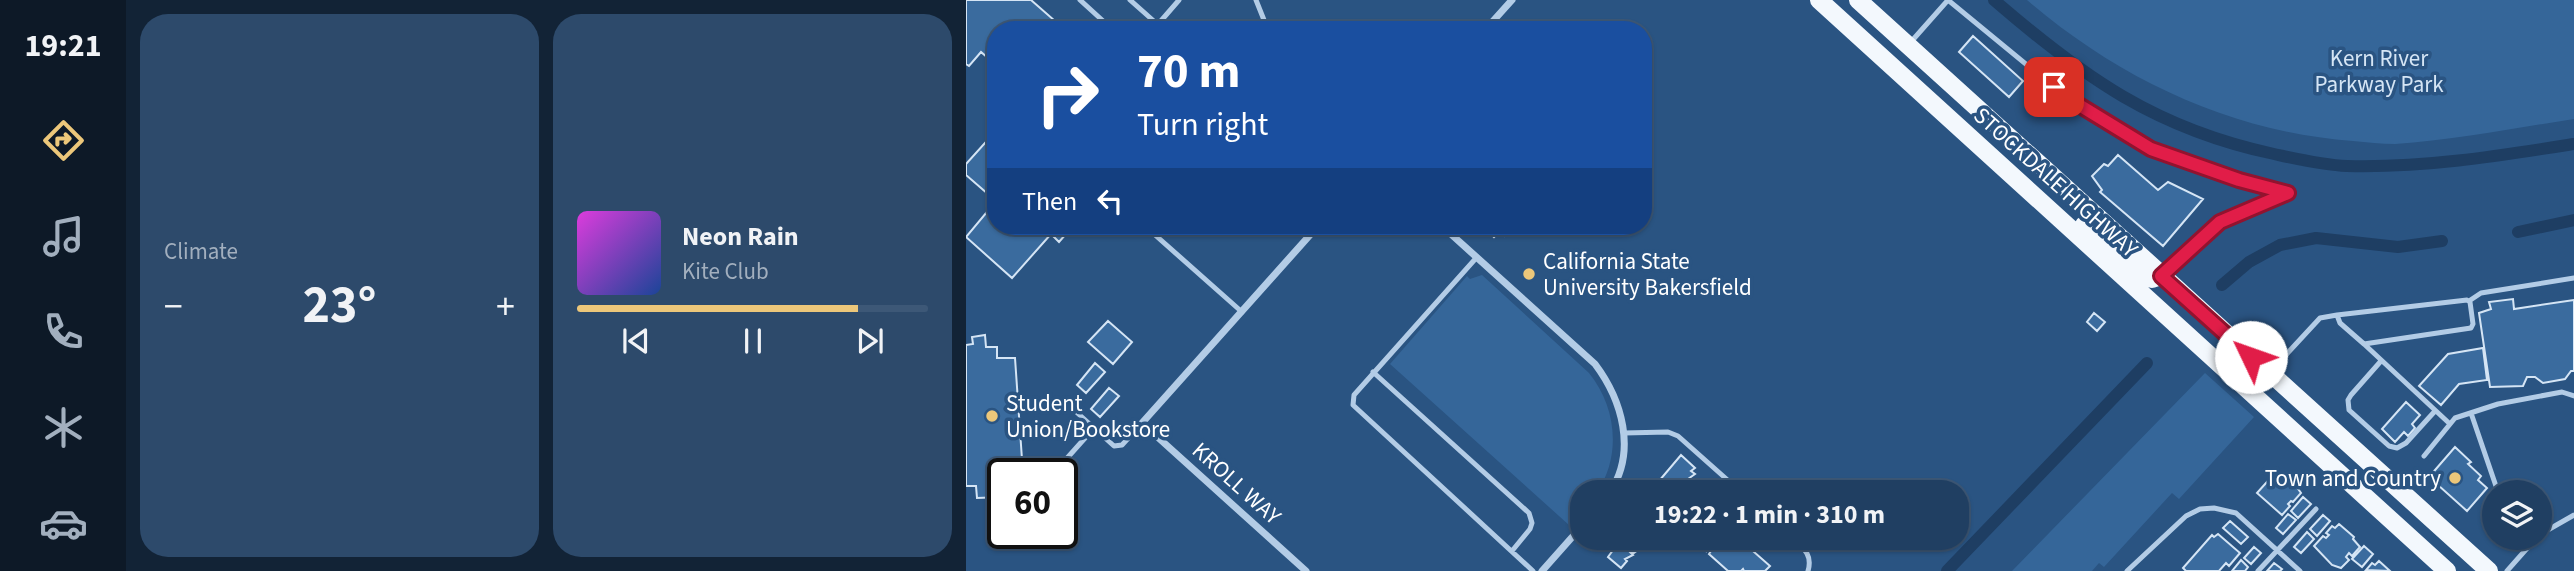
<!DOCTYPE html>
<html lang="en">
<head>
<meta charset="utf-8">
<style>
  body { margin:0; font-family:"Source Sans 3",sans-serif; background:#2d4a6b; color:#f1f3f6; height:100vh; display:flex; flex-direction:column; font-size:26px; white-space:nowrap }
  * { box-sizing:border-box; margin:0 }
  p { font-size:23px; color:#a2afbe }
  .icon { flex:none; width:38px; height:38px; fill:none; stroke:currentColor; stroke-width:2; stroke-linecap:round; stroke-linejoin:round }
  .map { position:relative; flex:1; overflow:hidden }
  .side { display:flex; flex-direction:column; gap:14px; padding:14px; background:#122336; width:840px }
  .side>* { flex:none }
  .top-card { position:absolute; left:21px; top:21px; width:665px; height:214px; border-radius:28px; box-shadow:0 2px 5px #0004,0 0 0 2px #3d5877; background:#1a4fa0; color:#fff; overflow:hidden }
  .tools { position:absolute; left:1516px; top:480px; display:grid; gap:14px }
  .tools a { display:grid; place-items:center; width:70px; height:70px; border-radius:50%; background:#203f62; box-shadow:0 2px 5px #0004,0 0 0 2px #3d5877; font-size:35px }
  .speed { position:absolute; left:21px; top:458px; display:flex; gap:14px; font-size:35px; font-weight:700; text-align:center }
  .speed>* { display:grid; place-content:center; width:91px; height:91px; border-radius:50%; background:#203f62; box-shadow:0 2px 5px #0004,0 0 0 2px #3d5877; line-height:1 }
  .speed .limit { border:4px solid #111; border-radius:10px; background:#fff; color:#111 }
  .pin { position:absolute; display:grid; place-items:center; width:60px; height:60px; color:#fff; margin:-30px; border-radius:14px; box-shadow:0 4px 10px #0006 }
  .me { position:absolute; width:77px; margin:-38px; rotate:312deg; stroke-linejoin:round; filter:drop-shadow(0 0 5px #0008) }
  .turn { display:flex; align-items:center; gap:24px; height:147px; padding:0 35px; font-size:32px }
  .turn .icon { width:91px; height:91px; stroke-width:2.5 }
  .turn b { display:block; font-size:49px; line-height:60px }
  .then { display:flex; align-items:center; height:66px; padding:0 35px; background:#0003; gap:14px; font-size:26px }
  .big { font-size:52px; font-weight:700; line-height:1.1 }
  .side .tile { flex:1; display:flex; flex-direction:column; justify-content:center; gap:10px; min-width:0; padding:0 24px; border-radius:28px; background:#2d4a6b }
  .song { display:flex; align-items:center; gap:21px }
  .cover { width:84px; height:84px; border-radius:10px; background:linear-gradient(135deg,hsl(300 70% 55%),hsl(220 70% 35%)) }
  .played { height:7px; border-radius:4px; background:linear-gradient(90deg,#ecc77a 80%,#3d5877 80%) }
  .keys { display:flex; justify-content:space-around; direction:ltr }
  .heat { display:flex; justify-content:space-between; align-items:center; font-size:38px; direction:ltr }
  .side .tiles { flex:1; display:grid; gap:14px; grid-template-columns:repeat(2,1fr) }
  .trip { position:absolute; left:604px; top:480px; width:399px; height:70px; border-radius:28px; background:#203f62; box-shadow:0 2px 5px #0004,0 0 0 2px #3d5877; font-weight:700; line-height:70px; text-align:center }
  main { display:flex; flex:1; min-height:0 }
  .dock { display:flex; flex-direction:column; width:126px; justify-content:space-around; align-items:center; background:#0d1927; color:#a2afbe }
  .dock .icon { width:49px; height:49px }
  .dock .on { color:#ecc77a }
  .dock b { font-size:32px; color:#f1f3f6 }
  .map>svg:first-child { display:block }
  .green { fill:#356699 }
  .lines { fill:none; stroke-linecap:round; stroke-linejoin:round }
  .canal { stroke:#1e3e63; stroke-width:12 }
  .building { fill:#3a6b9e; stroke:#d5e5f5; stroke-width:2 }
  .lane { stroke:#b3cce6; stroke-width:5 }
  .street { stroke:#b3cce6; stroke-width:7 }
  .primary { stroke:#f3f8fd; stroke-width:18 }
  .route-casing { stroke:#92132f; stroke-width:18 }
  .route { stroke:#e11d48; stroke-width:12 }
  .poi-dot { fill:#ecc77a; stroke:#2a5482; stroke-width:2.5 }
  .labels { text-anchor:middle; stroke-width:7; stroke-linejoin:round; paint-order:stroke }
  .park-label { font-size:23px; fill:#d5e5f5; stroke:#2a5482 }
  .street-label { font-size:23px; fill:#fff; stroke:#2a5482 }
  .poi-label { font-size:23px; fill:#fff; stroke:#2a5482; text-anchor:start }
</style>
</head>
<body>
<main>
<nav class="dock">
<b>19:21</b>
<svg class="icon on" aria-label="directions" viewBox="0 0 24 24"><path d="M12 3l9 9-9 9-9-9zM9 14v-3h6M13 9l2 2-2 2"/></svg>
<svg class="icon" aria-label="music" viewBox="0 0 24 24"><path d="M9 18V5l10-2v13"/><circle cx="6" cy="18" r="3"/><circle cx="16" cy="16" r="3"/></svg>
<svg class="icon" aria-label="phone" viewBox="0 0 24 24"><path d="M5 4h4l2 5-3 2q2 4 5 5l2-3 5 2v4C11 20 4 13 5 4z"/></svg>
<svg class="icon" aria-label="climate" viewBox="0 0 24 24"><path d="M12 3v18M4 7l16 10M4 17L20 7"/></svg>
<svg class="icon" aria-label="car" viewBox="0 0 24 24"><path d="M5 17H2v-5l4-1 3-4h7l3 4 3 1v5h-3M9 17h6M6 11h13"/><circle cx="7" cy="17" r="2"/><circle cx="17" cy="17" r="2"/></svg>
</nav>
<section class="side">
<div class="tiles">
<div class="tile"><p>Climate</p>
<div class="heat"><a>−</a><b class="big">23°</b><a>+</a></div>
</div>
<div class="tile">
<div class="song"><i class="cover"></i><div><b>Neon Rain</b><p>Kite Club</p></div></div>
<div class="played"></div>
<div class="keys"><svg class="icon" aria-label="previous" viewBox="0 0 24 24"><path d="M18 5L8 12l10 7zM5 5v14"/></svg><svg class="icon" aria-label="pause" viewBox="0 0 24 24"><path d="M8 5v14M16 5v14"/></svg><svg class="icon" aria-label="next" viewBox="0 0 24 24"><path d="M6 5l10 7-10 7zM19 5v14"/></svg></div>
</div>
</div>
</section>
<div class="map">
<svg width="1608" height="571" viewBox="0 0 1608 571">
  <rect width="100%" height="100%" fill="#2a5482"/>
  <!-- green -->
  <path class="green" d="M1061 0H1608V119C1549 128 1489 140 1429 144 1415 144 1401 142 1387 141 1265 132 1153 79 1061 0Z
    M516 275 623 373C650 406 656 455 631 492H616V511L603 525 424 364 501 276 504 279Z
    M1239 373 1288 417 1213 499 1206 493 1138 567 1133 563 1126 571H1046Z"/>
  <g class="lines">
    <!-- canal -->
    <path class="canal" d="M1028 0C1117 77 1190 129 1308 154 1331 159 1357 165 1381 166 1458 168 1532 156 1608 144
      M1552 232 1608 220
      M1256 285 1283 262 1314 245 1350 238 1432 247 1476 241
      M981 571 1181 363"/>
  </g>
  <!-- building -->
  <path class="building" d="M0 0H65L97 28 30 30V65L15 52 3 66 0 64Z
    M1007 36 1057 81 1043 97 993 52Z
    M27 134 30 136V201L0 175V164Z
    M1152 155 1192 190 1202 182 1237 199 1197 246 1134 192 1136 190 1126 176 1138 164 1142 166Z
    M30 201V226H107L93 242 85 234 46 278 0 237Z
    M523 226H548L538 236 533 232 528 237 520 229Z
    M1547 299 1548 309 1608 300V371H1605L1599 379 1577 383 1569 377H1561L1557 386 1524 387 1513 313 1525 309 1523 302Z
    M1128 313 1139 322 1131 331 1121 322Z
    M142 321 166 342 147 364 122 342Z
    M19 335 20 347H31V358H49L57 474H37V497L11 498 10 486H0V345L7 344 6 337Z
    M1517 348 1521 380 1493 384 1475 405 1453 386 1482 354Z
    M129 363 139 372 120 393 111 385Z
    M143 388 153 396 134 417 125 409Z
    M1440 402 1454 415 1446 424 1449 428 1442 436 1438 432 1429 442 1416 429Z
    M1489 447 1505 462 1502 464 1515 476 1512 480 1521 488 1501 511 1463 477Z
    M715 455 729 468 725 471 729 474 722 479 730 486 724 492H695L699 487 693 481Z
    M1314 473 1327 482 1335 493 1327 502 1325 501 1322 504 1324 506 1316 515 1291 493 1308 474 1311 476Z
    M1337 497 1345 504 1332 518 1325 511Z
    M1322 514 1330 520 1317 534 1310 528Z
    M1357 515 1364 521 1351 536 1344 529Z
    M1264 521 1282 537 1275 544 1257 528Z
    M1373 524 1388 537 1387 539 1394 547 1386 556 1383 553 1380 557 1383 560 1375 568 1366 565 1348 546 1357 536 1360 538 1363 535 1360 533 1366 526 1369 528Z
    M1341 532 1348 539 1335 553 1328 547Z
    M1252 534 1274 553 1263 566 1260 563 1253 571H1220L1217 568 1246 535 1248 537Z
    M641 537H680L682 538 673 544 675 546 673 548 671 545 669 547 672 550 668 553 664 552 667 555 659 559 661 561 655 568 642 557 647 550 638 541Z
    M728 537H771L804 566 799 571H778L777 569 775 571H762L743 554 745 551 741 548 740 551 726 539Z
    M1398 546 1407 554 1396 567 1386 559Z
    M1288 547 1295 553 1285 564 1278 558Z
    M1275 560 1282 567 1279 571H1266Z
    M1413 561 1424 571 1400 570 1406 563 1409 565Z
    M1308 563 1316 569 1314 571H1301Z"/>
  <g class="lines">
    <!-- lane -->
    <path class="lane" d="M114 0 147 30
      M164 0 190 23
      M290 0 302 30
      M982 0 1100 97 1185 149 1273 180 1322 193 1254 222 1198 273
      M187 30 213 0
      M944 43 982 0
      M179 226 276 312
      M511 257 388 395 387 405 567 571
      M1503 301 1515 293 1608 278
      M1398 344 1484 424
      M1415 361 1385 395 1382 400 1383 410 1423 446 1431 448 1440 443 1469 411
      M1305 371 1354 318 1371 315 1501 300 1504 302 1507 324 1505 328 1398 344 1374 323 1371 315
      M407 372 563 513 566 523 564 529 546 551
      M74 402 97 400 148 446 156 445 176 423
      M1505 413 1532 492
      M658 433 702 432 712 436 775 492
      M1458 456 1489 418 1532 404 1596 392 1608 396
      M71 469 94 466 128 428
      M1573 535 1608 515
      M825 537C837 548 847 554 842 571
      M1161 571 1220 516 1234 509 1248 508 1270 513 1334 571
      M1292 571 1350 509
      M1541 571 1571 537"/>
    <!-- street -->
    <path class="street" d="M519 30 546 0
      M476 226 629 364C656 400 671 451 644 492
      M340 571 176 423 352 226
      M576 571 616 526"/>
    <!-- primary -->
    <path class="primary" d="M853 0 1481 571
      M892 0 1523 571
      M1118 225 1174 274 1186 279 1195 276"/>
  </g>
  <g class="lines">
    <defs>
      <path id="route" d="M1088 87 1100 97 1185 149 1273 180 1322 193 1254 222 1195 276 1285 357"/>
    </defs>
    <!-- route casing -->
    <use href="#route" class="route-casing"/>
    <!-- route -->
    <use href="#route" class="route"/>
  </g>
  <!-- markers -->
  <g class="poi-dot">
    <circle cx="563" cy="274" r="7"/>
    <circle cx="26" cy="416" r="7"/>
    <circle cx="1489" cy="478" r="7"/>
  </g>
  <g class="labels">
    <!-- park labels -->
    <g class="park-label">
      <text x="1413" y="66">Kern River<tspan x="1413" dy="26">Parkway Park</tspan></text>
    </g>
    <!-- street labels -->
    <g class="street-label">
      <text transform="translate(1090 182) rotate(42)" y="8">STOCKDALE HIGHWAY</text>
      <text transform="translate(271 483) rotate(42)" y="8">KROLL WAY</text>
    </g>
    <!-- poi labels -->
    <g class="poi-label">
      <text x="577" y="269">California State<tspan x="577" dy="26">University Bakersfield</tspan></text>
      <text x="40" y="411">Student<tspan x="40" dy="26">Union/Bookstore</tspan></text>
      <text x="1475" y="486" text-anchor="end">Town and Country</text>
    </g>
  </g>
</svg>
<div class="tools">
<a><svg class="icon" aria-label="layers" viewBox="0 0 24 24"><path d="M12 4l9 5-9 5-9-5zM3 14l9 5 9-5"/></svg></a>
</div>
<div class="speed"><div class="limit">60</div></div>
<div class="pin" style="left:1088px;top:87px;background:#d93025"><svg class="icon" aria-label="arrive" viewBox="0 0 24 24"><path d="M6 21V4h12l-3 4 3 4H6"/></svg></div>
<svg class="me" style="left:1285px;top:357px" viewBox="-20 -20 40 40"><circle r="19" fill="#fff"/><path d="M0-13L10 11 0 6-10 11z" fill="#e11d48"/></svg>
<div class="trip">19:22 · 1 min · 310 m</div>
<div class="top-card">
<div class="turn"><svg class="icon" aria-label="right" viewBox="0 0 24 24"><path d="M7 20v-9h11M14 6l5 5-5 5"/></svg><div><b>70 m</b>Turn right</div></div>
<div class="then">Then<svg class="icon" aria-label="left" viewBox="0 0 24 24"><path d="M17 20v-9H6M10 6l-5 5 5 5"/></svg></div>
</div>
</div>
</main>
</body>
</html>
